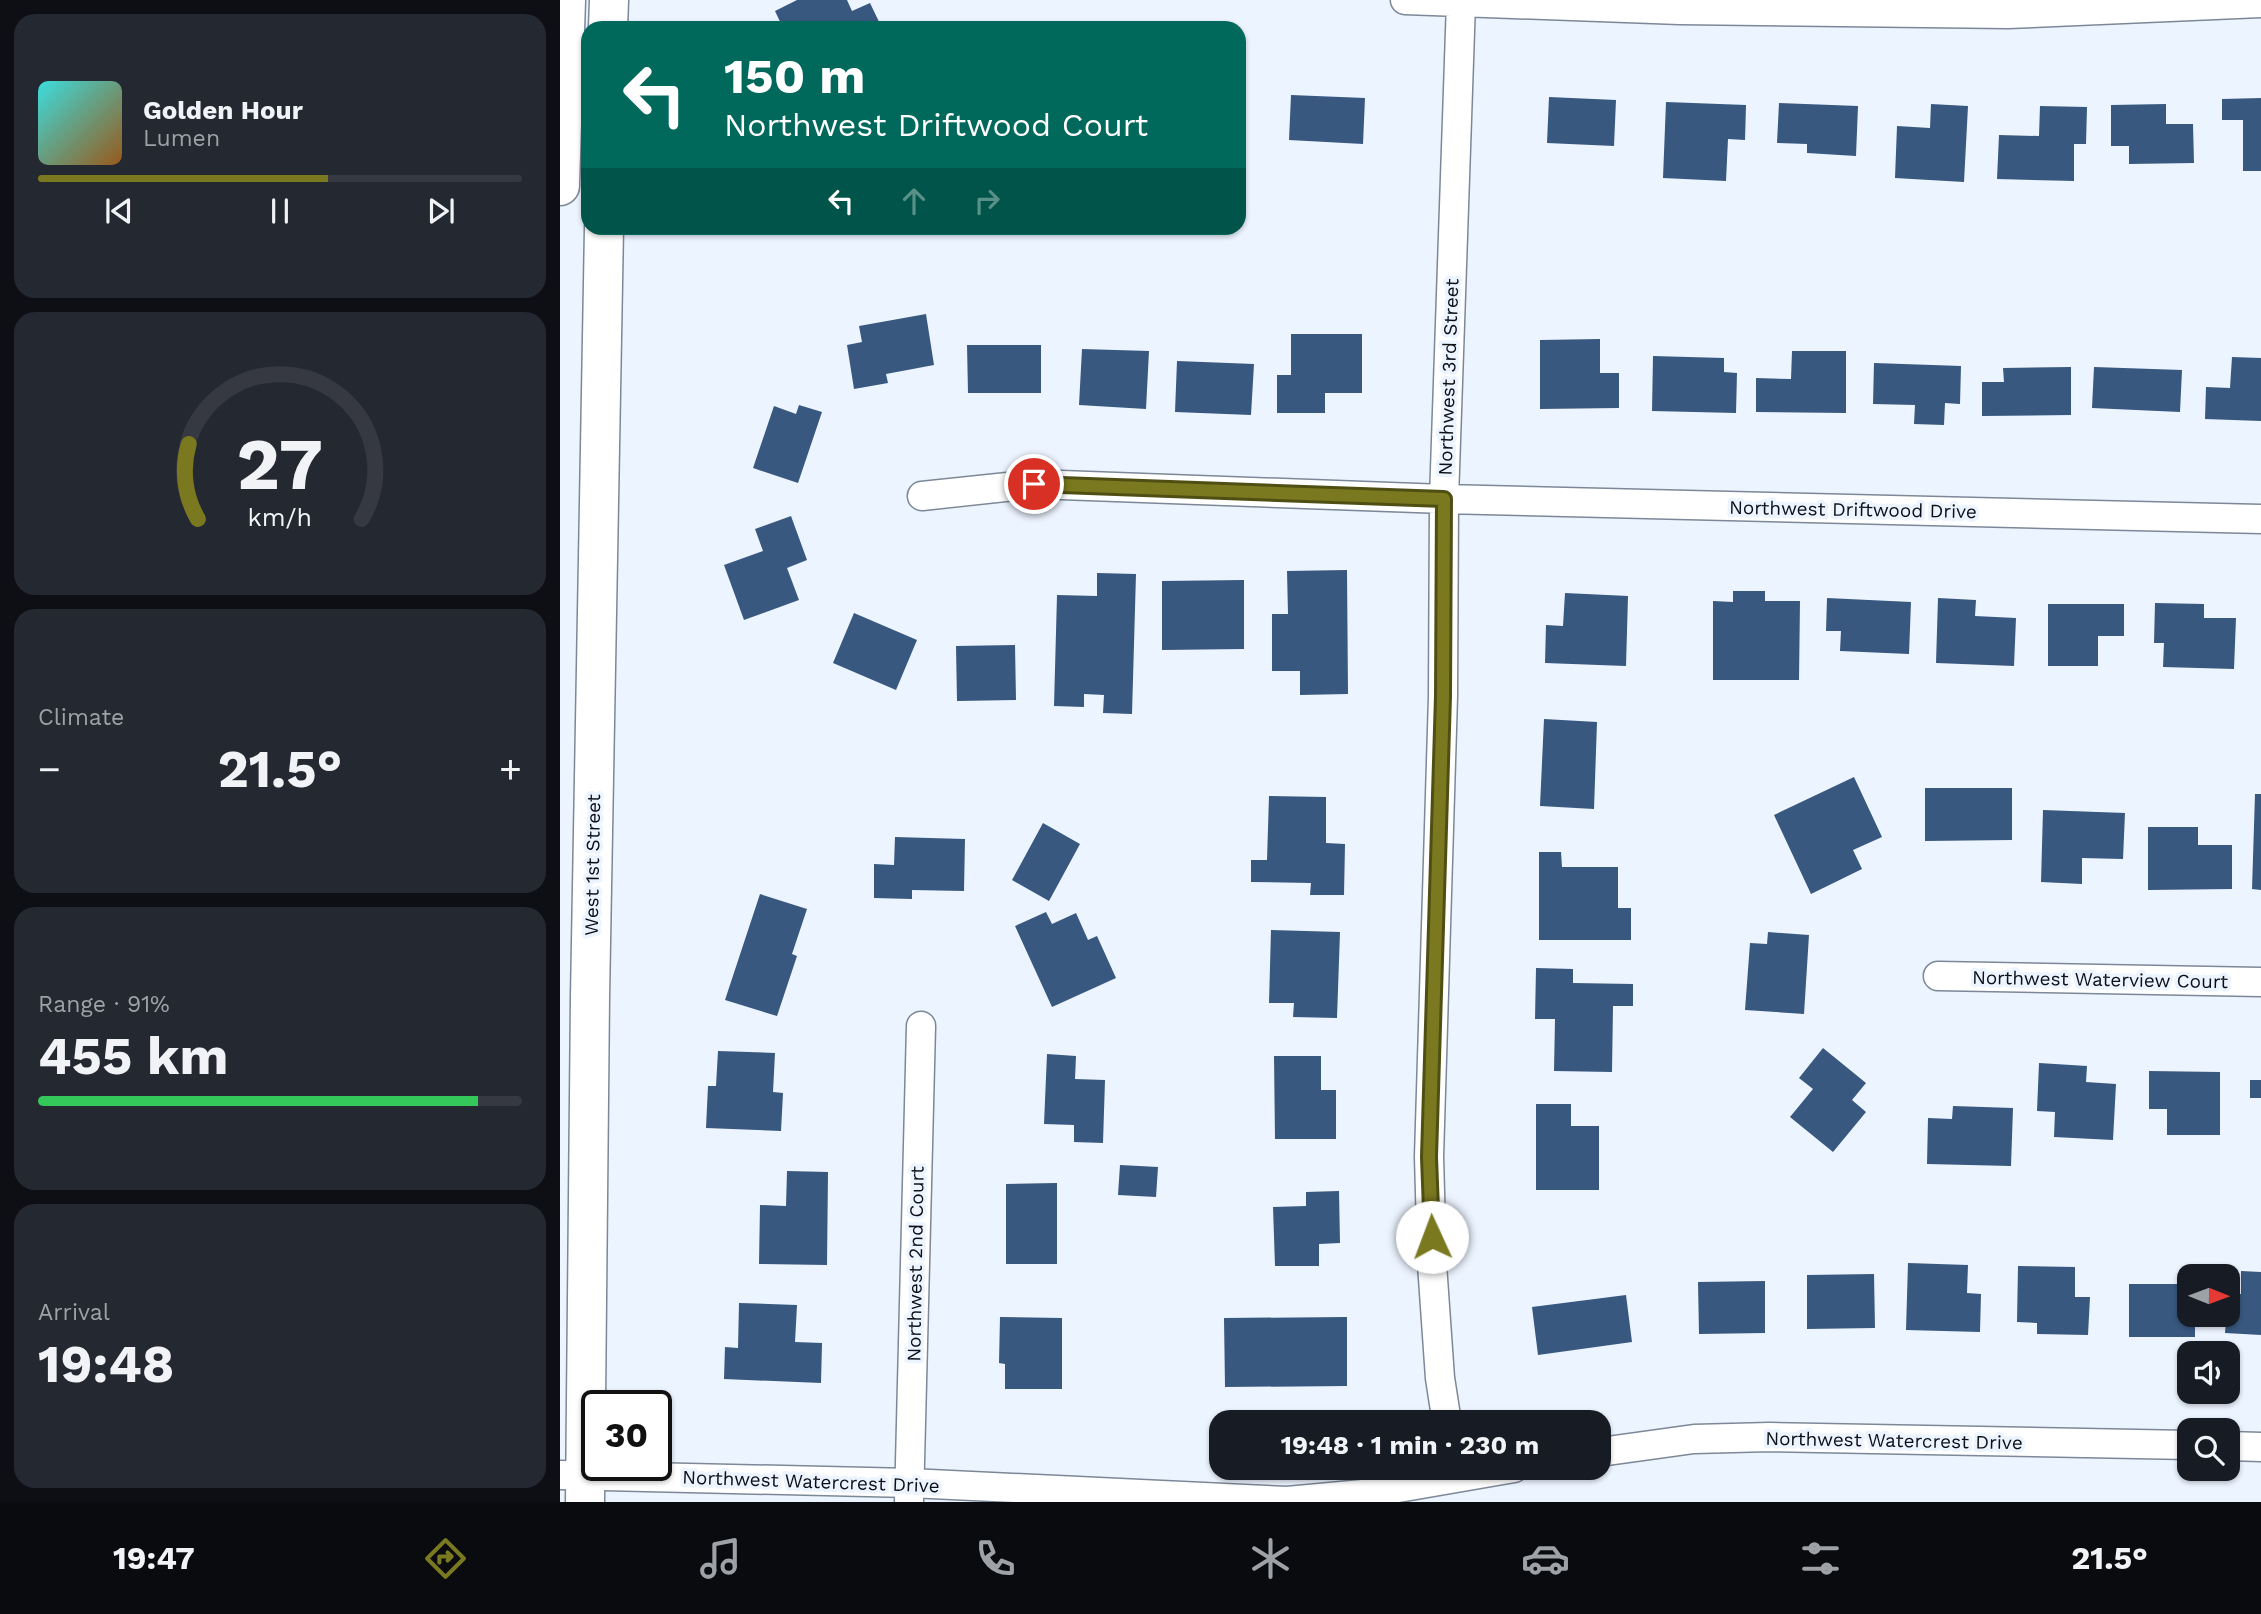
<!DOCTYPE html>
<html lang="en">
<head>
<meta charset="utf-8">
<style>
  body { margin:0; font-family:"Work Sans",sans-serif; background:#242831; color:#f1f3f6; height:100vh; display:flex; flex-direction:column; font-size:26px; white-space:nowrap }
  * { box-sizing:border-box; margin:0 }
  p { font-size:23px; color:#9ea1a6 }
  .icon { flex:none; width:38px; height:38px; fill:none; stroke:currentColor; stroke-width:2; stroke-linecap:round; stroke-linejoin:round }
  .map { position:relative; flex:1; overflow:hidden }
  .sheet { display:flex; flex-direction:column; gap:14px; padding:14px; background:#0d0f14; width:560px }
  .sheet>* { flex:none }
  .top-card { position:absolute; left:21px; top:21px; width:665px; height:214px; border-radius:21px; box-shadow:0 2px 5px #0004; background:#00695c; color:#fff; overflow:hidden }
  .needle { width:46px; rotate:91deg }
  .controls { position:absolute; left:1617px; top:1264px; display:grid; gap:14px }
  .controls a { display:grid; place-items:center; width:63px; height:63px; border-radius:14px; background:#171b24; box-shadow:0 2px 5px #0004; font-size:35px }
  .speed { position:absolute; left:21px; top:1390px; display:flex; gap:14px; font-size:35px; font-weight:700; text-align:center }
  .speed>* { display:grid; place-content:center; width:91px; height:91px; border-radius:50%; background:#171b24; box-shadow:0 2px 5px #0004; line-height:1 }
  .speed .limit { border:4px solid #111; border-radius:10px; background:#fff; color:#111 }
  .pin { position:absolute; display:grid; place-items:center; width:60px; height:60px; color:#fff; margin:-30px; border:4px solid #fff; border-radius:50%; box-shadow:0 2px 7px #0007 }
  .me { position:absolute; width:77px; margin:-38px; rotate:358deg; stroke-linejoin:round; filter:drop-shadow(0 0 5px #0008) }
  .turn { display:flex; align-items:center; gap:24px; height:147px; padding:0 28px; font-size:32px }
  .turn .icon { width:91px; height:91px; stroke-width:2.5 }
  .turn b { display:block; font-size:49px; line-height:60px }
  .lanes { display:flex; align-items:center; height:66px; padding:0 28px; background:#0003; justify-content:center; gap:35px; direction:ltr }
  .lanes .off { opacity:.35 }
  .big { font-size:52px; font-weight:700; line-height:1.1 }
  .sheet .widget { flex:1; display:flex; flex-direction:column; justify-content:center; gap:10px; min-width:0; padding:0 24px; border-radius:21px; background:#242831 }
  .sheet .dial { align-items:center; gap:0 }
  .dial svg { height:182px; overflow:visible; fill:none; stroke:#363941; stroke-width:7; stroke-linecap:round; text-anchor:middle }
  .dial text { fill:#f1f3f6; stroke:none }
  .song { display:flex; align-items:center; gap:21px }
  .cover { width:84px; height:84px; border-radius:10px; background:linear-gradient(135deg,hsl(180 70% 55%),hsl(30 70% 35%)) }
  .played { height:7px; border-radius:4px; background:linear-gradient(90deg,#7a791f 60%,#363941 60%) }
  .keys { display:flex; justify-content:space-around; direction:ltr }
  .heat { display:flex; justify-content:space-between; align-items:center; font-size:38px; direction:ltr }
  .charge { height:10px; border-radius:5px; background:linear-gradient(90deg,#34c759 91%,#363941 0) }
  .trip { position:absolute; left:649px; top:1410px; width:402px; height:70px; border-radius:21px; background:#171b24; box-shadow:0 2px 5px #0004; font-weight:700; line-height:70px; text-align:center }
  .dock { display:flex; height:112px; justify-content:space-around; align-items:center; background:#090b0e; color:#9ea1a6 }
  .dock .icon { width:49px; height:49px }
  .dock .on { color:#7a791f }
  .dock b { font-size:32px; color:#f1f3f6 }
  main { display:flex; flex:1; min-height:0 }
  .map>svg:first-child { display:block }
  .building { fill:#385880 }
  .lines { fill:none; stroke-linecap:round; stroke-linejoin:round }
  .street-casing { stroke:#7c8898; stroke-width:31 }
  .secondary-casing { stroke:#7c8898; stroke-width:41 }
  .street { stroke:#fff; stroke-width:28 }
  .secondary { stroke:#fff; stroke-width:38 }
  .route-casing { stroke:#4f4f14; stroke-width:18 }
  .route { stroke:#7a791f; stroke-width:12 }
  .labels { text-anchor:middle; stroke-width:7; stroke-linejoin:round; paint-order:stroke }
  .street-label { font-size:19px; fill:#0c1016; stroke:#ecf4ff }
</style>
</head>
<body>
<main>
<section class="sheet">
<div class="widget">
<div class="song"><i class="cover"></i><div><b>Golden Hour</b><p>Lumen</p></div></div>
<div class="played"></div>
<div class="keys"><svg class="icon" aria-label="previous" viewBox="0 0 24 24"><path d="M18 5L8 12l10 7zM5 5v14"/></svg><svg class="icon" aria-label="pause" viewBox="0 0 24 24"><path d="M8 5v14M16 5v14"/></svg><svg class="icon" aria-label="next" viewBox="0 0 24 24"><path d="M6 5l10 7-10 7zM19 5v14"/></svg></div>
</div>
<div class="widget dial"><svg viewBox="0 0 100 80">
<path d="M14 69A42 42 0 1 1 86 69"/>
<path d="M14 69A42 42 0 0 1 10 36" stroke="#7a791f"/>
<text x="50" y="56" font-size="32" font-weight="700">27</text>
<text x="50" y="72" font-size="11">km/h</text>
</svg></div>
<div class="widget"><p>Climate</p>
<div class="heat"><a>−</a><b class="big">21.5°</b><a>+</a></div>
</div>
<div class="widget"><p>Range · 91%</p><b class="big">455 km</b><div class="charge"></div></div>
<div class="widget"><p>Arrival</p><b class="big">19:48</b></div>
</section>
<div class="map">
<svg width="1701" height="1502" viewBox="0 0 1701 1502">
  <rect width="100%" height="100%" fill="#ecf4ff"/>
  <!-- building -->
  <path class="building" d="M237 0H287L292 11 310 3 322 28H223L215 11Z
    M731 95 805 98 803 144 729 140Z
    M989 97 1056 100 1054 146 987 143Z
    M1701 98V171H1683V120H1662V99Z
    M1106 102 1186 105 1185 140 1168 139 1166 181 1103 178Z
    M1219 103 1298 106 1296 156 1247 153V144L1217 143Z
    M1371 104 1408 106 1404 182 1335 178 1337 126 1370 128Z
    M1606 104V124H1633L1634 163 1569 164V146H1551V105Z
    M1480 106 1527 107 1526 144H1514V181L1437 179 1439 135 1479 136Z
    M366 314 374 365 326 374 328 383 294 389 287 345 302 342 299 326Z
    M731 334H802V393H765V413H717V375H731Z
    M1040 339V373H1059V408L980 409V340Z
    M407 345H481V393H408Z
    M522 349 589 351 586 409 519 405Z
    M1232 351H1286V413L1196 412V378L1231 379Z
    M1093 356 1164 358V372L1177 373 1176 413 1092 411Z
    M1672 357 1701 358V421L1645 419 1646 387 1670 388Z
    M617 361 694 364 691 415 615 412Z
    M1314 363 1401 366 1400 404 1385 403 1384 425 1354 424 1355 405 1313 404Z
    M1511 367V415L1422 416V382H1444L1443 368Z
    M1534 367 1622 370 1620 412 1532 408Z
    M239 405 262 412 238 483 193 468 214 406 236 414Z
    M231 516 247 560 227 568 239 600 184 620 164 565 203 551 195 529Z
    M787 570 788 694 740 695V671H712V614H728L727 571Z
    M537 573 576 574 572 714 543 713 544 695 524 694V707L494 706 497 595 537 596Z
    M684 580V649L602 650V581Z
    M1173 591H1205V601H1240L1239 680H1153V601L1173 602Z
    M1005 593 1068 596 1066 666 985 663 986 625 1003 626Z
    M1267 598 1351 602 1349 654 1280 651 1281 631H1266Z
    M1378 598 1416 600 1415 616 1456 618 1454 666 1376 663Z
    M1595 603 1644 604V618H1676L1674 669 1603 667 1604 643H1594Z
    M1488 604H1564V636H1538V666H1488Z
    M294 613 357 640 336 690 273 663Z
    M455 645 456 700 397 701 396 646Z
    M984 719 1037 722 1034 809 980 806Z
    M1294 777 1322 837 1293 850 1302 869 1251 894 1214 815Z
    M1365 788H1452V840L1365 841Z
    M1695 794H1701V890L1692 889Z
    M709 796 766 797V843L785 844 784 895H750L751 883 691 882V860H707Z
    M1483 810 1565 813 1563 859 1522 858V884L1481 882Z
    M483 823 520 844 489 901 452 880Z
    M1588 827H1638V845H1672V889L1588 890Z
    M335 837 405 839 404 891 352 890V899L314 898V864L334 865Z
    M979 852H1001L1002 867H1058V908H1071V940H979Z
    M200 894 247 909 232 954 237 956 217 1016 165 1000Z
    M486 912 492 924 516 913 528 940 537 936 556 978 492 1007 455 926Z
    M711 930 780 932 777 1018 733 1017 734 1003H709Z
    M1208 932 1249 935 1244 1014 1185 1010 1190 943 1207 944Z
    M976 968 1013 969V983L1073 984V1006H1053L1052 1072 994 1071 995 1019H975Z
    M1263 1048 1306 1083 1292 1100 1306 1112 1273 1152 1230 1117 1253 1089 1239 1078Z
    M158 1051 215 1053 213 1092 223 1093 221 1131 146 1128 148 1086H156Z
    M487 1054 516 1056 515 1079 545 1080 543 1143 514 1142V1125L484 1124Z
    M714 1056H761V1090H776V1139H715Z
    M1479 1063 1527 1066 1526 1082 1556 1084 1553 1140 1494 1137 1495 1112 1477 1111Z
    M1589 1071 1660 1072V1135H1607V1109H1589Z
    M1690 1080H1701V1098H1690Z
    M976 1104H1011V1126H1039V1190H976Z
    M1393 1106 1453 1108 1451 1166 1367 1164 1368 1118 1392 1119Z
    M560 1165 598 1167 596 1197 558 1195Z
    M227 1171 268 1172 267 1265 199 1264 200 1205 226 1206Z
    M497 1183V1264H446V1184Z
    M779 1191 780 1243 759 1244V1266H715L713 1207 746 1206V1192Z
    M1348 1263 1408 1265 1407 1293 1421 1294 1420 1332 1346 1330Z
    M1458 1266 1515 1267V1297H1530L1528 1335 1477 1334V1323L1457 1322Z
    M1681 1271 1701 1272V1335L1665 1333 1668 1293 1681 1294Z
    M1314 1274 1315 1328 1247 1329V1275Z
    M1205 1281V1333L1139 1334 1138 1282Z
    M1569 1284H1629V1314H1635V1337H1569Z
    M1066 1295 1072 1342 978 1355 972 1307Z
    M179 1303 237 1305 235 1342 262 1343 261 1383 164 1379 165 1347 178 1348Z
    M440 1317 502 1318V1389H445V1364L439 1363Z
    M787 1317V1386L665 1387 664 1318Z"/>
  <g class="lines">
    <defs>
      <path id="street" d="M845 0 1120 10 1448 14 1701 3
        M362 496 474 484 884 499 1701 519
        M1378 976 1701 982
        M887 1423 880 1378 872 1264 869 1157 883 696 884 499 901 2
        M1668 1446 1701 1447
        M1040 1452 1134 1439 1210 1437 1629 1445
        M0 1475 350 1483 727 1501 803 1494 954 1468
        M349 1502 361 1026"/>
      <path id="secondary" d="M48 28 49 0
        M0 186 6 0
        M25 1502 30 997 44 228"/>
    </defs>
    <!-- street casing -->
    <use href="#street" class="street-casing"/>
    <!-- secondary casing -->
    <use href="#secondary" class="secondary-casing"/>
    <!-- street -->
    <use href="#street" class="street"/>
    <!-- secondary -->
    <use href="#secondary" class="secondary"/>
  </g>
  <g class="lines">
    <defs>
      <path id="route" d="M474 484 884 499 883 696 869 1157 872 1237"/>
    </defs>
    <!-- route casing -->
    <use href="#route" class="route-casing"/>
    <!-- route -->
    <use href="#route" class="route"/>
  </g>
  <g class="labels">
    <!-- street labels -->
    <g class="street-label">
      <text transform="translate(888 377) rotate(-88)" y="7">Northwest 3rd Street</text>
      <text transform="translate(1293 509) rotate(1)" y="7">Northwest Driftwood Drive</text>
      <text transform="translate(32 865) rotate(-89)" y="7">West 1st Street</text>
      <text transform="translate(1540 979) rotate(1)" y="7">Northwest Waterview Court</text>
      <text transform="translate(355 1264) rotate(-89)" y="7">Northwest 2nd Court</text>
      <text transform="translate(1334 1440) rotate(1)" y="7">Northwest Watercrest Drive</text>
      <text transform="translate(251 1481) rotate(2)" y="7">Northwest Watercrest Drive</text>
    </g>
  </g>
</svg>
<div class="controls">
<a><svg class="needle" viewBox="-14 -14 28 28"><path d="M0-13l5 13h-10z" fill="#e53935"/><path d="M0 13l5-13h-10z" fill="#9ea1a6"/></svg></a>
<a><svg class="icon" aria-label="sound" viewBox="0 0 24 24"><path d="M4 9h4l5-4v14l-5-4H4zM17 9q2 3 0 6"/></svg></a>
<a><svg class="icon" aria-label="search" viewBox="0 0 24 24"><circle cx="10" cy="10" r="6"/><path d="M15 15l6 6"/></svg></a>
</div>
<div class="speed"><div class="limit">30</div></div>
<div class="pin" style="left:474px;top:484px;background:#d93025"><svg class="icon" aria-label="arrive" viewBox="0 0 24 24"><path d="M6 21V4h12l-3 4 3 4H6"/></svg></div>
<svg class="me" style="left:872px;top:1237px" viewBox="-20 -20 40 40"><circle r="19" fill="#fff"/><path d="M0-13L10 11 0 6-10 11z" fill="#7a791f"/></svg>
<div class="trip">19:48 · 1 min · 230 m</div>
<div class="top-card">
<div class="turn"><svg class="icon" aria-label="left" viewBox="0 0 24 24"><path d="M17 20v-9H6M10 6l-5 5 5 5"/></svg><div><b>150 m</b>Northwest Driftwood Court</div></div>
<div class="lanes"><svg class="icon" aria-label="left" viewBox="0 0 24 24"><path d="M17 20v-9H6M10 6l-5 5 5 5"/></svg><svg class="icon off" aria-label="ahead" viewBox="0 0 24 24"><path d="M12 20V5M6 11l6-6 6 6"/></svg><svg class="icon off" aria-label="right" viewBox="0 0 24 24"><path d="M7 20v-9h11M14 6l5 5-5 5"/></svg></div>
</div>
</div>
</main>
<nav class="dock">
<b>19:47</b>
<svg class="icon on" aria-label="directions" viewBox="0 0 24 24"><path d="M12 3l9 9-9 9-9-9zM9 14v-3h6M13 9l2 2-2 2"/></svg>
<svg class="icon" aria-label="music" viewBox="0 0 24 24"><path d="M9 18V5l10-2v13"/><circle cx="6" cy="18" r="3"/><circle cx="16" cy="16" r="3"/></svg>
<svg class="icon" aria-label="phone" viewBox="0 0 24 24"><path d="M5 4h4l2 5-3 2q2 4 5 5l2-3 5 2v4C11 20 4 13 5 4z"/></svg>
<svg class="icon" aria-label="climate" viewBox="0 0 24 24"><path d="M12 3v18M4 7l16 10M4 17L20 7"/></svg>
<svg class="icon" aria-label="car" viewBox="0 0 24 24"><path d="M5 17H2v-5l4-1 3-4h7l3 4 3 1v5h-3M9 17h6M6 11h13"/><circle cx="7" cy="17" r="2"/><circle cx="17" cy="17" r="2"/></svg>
<svg class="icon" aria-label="filters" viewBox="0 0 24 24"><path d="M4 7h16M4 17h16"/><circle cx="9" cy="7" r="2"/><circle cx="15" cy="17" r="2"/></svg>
<b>21.5°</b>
</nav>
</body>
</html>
